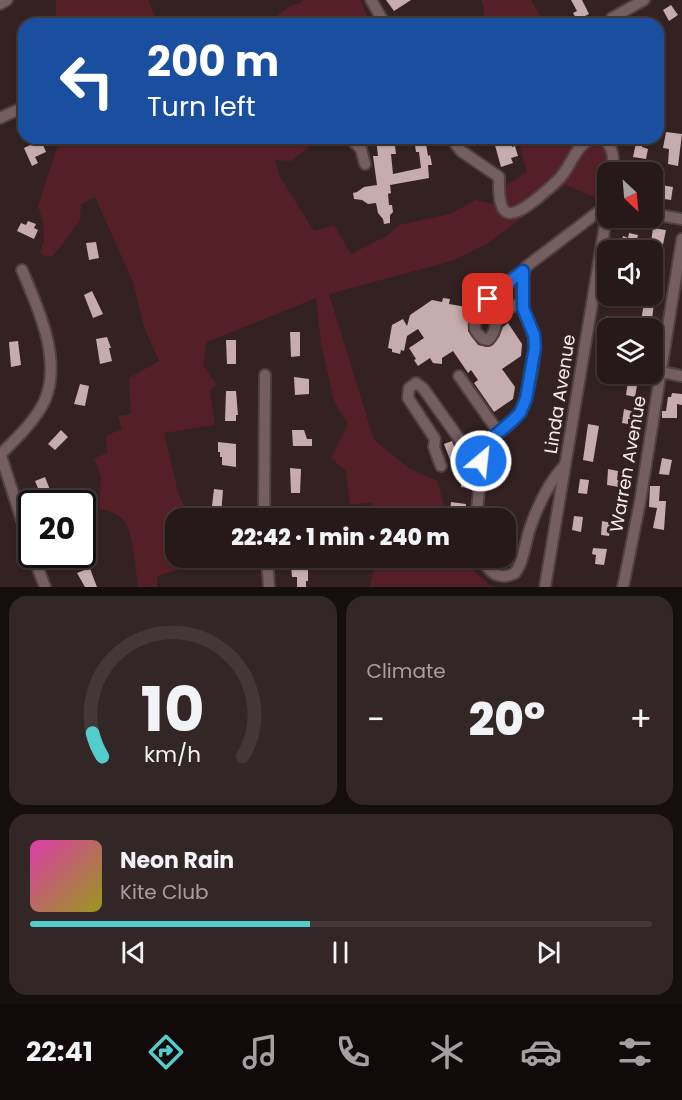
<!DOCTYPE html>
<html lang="en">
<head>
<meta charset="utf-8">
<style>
  body { margin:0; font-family:Poppins,sans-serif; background:#332627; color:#f1f3f6; height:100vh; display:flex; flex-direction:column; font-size:22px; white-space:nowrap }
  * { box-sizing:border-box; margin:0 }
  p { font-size:20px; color:#a4a0a2 }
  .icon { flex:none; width:33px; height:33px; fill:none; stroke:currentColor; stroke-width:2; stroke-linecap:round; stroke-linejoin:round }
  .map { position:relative; height:587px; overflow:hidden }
  .panel { display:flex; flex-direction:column; gap:9px; padding:9px; background:#150e0e; flex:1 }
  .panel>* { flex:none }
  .hud { position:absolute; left:18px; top:18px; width:646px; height:126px; border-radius:18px; box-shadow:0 2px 4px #0004,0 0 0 2px #433839; background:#1a4fa0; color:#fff; overflow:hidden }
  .needle { width:39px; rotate:154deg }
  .fabs { position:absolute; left:597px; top:162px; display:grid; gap:12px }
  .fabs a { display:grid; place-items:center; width:66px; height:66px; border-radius:12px; background:#27191a; box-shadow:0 2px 4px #0004,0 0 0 2px #433839; font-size:30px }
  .speed { position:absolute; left:18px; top:490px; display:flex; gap:12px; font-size:30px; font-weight:700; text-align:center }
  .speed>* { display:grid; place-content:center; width:78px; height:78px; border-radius:50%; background:#27191a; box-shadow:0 2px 4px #0004,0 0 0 2px #433839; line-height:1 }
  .speed .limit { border:3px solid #111; border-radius:9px; background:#fff; color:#111 }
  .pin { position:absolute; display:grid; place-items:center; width:51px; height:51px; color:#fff; margin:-26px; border-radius:12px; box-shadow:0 3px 9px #0006 }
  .me { position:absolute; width:66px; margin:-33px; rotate:28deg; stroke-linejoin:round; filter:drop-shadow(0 0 4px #0008) }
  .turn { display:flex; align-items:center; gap:21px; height:126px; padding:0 30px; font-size:27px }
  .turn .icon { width:78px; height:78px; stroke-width:2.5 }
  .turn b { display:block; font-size:42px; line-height:51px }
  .big { font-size:45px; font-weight:800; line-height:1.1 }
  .panel .card { flex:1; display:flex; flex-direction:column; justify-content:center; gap:9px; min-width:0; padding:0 21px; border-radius:18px; background:#332627 }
  .panel .dial { align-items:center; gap:0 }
  .dial svg { height:156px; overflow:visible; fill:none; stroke:#433839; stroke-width:7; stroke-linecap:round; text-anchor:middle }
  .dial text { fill:#f1f3f6; stroke:none }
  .song { display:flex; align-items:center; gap:18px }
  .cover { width:72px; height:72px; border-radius:9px; background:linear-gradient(135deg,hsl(320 70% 55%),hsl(60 70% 35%)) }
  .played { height:6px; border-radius:3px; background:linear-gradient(90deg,#52cdcc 45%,#433839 45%) }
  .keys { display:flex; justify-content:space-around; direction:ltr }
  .heat { display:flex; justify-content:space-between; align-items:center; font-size:33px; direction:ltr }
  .panel .tiles { flex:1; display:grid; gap:9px; grid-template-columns:1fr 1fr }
  .card:last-child { grid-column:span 2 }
  .trip { position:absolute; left:165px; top:508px; width:351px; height:60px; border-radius:18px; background:#27191a; box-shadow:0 2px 4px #0004,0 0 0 2px #433839; font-weight:800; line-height:60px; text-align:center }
  .dock { display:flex; height:96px; justify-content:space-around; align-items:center; background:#100a0a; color:#a4a0a2 }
  .dock .icon { width:42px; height:42px }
  .dock .on { color:#52cdcc }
  .dock b { font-size:27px; color:#f1f3f6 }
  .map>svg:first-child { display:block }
  .green { fill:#551f27 }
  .building { fill:#c6acad }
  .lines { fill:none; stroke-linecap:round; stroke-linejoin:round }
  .minor-casing { stroke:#504041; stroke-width:14 }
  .minor { stroke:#755e5f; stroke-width:10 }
  .route-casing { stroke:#114b97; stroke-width:15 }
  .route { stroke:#1a73e8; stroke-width:10 }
  .labels { text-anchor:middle; stroke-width:6; stroke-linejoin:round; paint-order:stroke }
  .street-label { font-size:18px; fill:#f7e9ea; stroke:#342122 }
</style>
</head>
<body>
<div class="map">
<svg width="682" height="587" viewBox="0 0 682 587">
  <rect width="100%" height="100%" fill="#342122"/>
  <!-- green -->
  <path class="green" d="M56 0H148L154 14 159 20H170L173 24H56Z
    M303 0H360L369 20 367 24H265L292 5 299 4Z
    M481 0H531L545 24H484V8Z
    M60 138H320L291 161 275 160 279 175 314 231 334 225 351 254 388 235 399 225 450 214 476 200 492 204 502 200 507 185 527 172 517 138H610L601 200 566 185 487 244 455 260 329 294 374 440 410 469 437 481 448 519H382L371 502 350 505 346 471 331 458 348 424 334 402 321 343 316 298 207 342 203 365 216 384 210 392 215 425 164 433 178 492 186 511 210 519H176V558H179L180 569 157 576V587H138C136 572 133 532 124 521 119 514 107 509 99 509L101 477 94 458 108 453 106 436 122 429 118 416 131 414 129 378 159 361 144 327 133 282 95 197 81 204 80 220 60 248 52 256 46 257 40 253 44 241 43 222 38 206Z
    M376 558H465L469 567 491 586 494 587H370Z"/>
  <!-- building -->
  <path class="building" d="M386 0H411L394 11Z
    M571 0H582L589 14 581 18 580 16 576 18 573 13 577 11Z
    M671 5 678 15 669 21 663 10Z
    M666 132 682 134 678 166 668 164 669 149 663 148Z
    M379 138H394L396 154H391L393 174 421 168 419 152H416L414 138H425L428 156 430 155 432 165H428L429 178 390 185 391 193 388 194 389 205H392L393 212 390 215V223L384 224 383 219 378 213 376 203 368 204 362 200 354 199 353 193 357 192 364 187 377 185 373 156H378L376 139Z
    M493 138H510L512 147 515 146 518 156 511 158 513 163 501 167Z
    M41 140 46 152 35 157 38 163 32 166 24 148Z
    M636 143 642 144V147L648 149 646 159 633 157Z
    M661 185 673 187 671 200 658 198Z
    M28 221 36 224 34 228 38 230 34 239 17 231 21 223 26 225Z
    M653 228 666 230 657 274H659L658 283 655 284H652V250H650Z
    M629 233 638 235 635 247 621 244 623 236 628 238Z
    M96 242 99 258 89 260 86 243Z
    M92 291 103 314 93 318 84 295Z
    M645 296H655L652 319 650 328H640Z
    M443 298 450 299 449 304 472 308 468 319V331L478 345 487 347 493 345 499 337 503 327 508 323 522 344 521 356 502 369 515 387 513 399 494 412 474 383 478 380 471 370 468 373 453 351 442 358V364L433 363 430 358 418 366 414 360 416 359 409 348 424 338 418 329 407 336 404 351 401 350 400 354 392 352V349L388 348 392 325 403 319 407 326 410 315 432 300 442 302Z
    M606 316 617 317 615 328H604Z
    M290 332H300V356L291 357Z
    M107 337 111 348H109L112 361 100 364 96 339Z
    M226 340H236V364H227Z
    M18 341 21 365 11 367 9 342Z
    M601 350 608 352V369L600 368V365L598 364Z
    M629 374H639L635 397 626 395Z
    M294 377 309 379V394L295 395Z
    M80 384 89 386 85 406 74 404Z
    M226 391H236L238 415H236V421H225Z
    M672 393 682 394V405L677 404V418H662V411H666L668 397H671Z
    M624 409 638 413 636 419H628V424L622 423Z
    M588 424 599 426 593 462 583 460Z
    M61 430 68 437 55 450 48 444Z
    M292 430H304L307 439H312V446H293Z
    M452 441 462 467 454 470 444 444Z
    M218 442 236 444V467L222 465V457H220V452H218Z
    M662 458 672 460 669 475 659 474Z
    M290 468 301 469 300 493H291Z
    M463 468 472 470 469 488 461 487Z
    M608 469 618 471 617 480 620 481 619 487 607 485Z
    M45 477 52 495 42 498 35 481Z
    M580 479 589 480 587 494 578 493Z
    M650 486H660L659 501H666L664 530 653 528 657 508 649 507Z
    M214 489 223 490 221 515 211 514Z
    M451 502 466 504 465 514 450 513Z
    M574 516 583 517 581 532 572 530Z
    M602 521 612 523 609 536 601 535Z
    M593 548 607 549 604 565 595 564 596 555 592 554Z
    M291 565H308V581H306V587H297V577H292Z
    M90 568 92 574 97 587H85L77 573Z"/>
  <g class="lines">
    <defs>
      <path id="minor" d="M371 0 385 24
        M0 4 7 0
        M612 18 644 0
        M0 118 24 107
        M350 138 361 149 365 164
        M451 138 461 151 499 177C498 218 507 223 539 197 547 189 557 183 563 174 573 161 576 146 592 138
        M602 138C614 146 614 159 612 172
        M652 214 682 219
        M522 303C512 306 499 312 496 323 494 331 494 334 488 340L483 339C480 336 475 332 475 328 471 307 508 282 523 271
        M661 372 682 376
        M459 376 499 433
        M0 453 32 551
        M1 454C16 439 36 420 45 400 62 359 38 308 22 270
        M441 466 434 447 435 439 408 398 409 388 416 383 423 388 465 447 481 459
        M264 519 265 375
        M476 519 484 445C495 435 510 426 519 414 529 400 536 354 534 337 532 326 525 317 523 307 521 296 520 275 527 266L598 212 608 209
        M33 555 45 587
        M267 558 269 587
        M482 558C489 573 499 581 515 573 524 561 525 543 530 528 537 508 549 482 564 466
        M545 587 608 207
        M623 587 640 502 682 239"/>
    </defs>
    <!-- minor casing -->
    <use href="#minor" class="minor-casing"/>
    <!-- minor -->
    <use href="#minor" class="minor"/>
  </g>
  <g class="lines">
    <defs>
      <path id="route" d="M481 461 484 445 512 421 520 413 526 399 535 347 534 335 523 308V271L488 299"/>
    </defs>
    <!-- route casing -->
    <use href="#route" class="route-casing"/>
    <!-- route -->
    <use href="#route" class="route"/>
  </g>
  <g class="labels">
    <!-- street labels -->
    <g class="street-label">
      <text transform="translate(560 394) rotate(-81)" y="6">Linda Avenue</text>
      <text transform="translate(628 464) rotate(-80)" y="6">Warren Avenue</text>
    </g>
  </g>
</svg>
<div class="fabs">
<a><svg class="needle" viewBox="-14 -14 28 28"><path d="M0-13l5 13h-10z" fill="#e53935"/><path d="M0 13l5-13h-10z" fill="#a4a0a2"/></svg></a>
<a><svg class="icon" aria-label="sound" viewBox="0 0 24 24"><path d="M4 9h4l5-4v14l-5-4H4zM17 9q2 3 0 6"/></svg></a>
<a><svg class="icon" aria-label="layers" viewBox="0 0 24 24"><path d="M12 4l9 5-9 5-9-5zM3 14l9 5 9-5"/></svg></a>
</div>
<div class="speed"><div class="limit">20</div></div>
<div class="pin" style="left:488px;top:299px;background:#d93025"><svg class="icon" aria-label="arrive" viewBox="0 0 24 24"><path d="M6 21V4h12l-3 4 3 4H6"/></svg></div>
<svg class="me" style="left:481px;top:461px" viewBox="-20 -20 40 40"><circle r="17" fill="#1a73e8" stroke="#fff" stroke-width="3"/><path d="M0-11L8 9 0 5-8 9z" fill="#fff"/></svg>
<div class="trip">22:42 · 1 min · 240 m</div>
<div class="hud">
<div class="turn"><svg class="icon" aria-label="left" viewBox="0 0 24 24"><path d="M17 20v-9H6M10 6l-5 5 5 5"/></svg><div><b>200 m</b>Turn left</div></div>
</div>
</div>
<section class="panel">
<div class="tiles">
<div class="card dial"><svg viewBox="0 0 100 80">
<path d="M14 69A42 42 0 1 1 86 69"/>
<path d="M14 69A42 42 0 0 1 9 57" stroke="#52cdcc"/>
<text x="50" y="56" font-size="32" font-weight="700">10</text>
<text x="50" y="72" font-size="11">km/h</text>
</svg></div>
<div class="card"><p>Climate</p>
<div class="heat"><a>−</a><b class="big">20°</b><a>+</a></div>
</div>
<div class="card">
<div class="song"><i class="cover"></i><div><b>Neon Rain</b><p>Kite Club</p></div></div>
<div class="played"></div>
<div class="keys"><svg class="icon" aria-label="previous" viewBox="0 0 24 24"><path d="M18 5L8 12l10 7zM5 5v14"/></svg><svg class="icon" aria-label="pause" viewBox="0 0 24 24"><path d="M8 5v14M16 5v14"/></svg><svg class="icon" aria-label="next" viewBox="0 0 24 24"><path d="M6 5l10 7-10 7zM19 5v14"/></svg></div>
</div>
</div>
</section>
<nav class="dock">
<b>22:41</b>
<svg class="icon on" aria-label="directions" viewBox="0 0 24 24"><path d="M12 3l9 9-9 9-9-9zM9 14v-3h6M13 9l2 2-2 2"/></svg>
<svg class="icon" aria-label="music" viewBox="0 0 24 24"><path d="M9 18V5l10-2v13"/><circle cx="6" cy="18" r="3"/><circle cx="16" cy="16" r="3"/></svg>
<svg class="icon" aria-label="phone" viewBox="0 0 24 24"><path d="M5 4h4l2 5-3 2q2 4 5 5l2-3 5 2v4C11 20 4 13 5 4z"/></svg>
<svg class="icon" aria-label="climate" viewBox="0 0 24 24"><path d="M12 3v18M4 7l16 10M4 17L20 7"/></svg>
<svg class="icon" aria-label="car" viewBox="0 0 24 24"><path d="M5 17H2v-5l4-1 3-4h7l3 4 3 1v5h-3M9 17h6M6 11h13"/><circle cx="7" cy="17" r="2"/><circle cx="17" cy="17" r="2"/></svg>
<svg class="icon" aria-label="filters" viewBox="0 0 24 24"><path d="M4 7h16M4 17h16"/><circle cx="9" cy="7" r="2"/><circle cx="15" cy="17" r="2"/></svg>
</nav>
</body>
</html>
